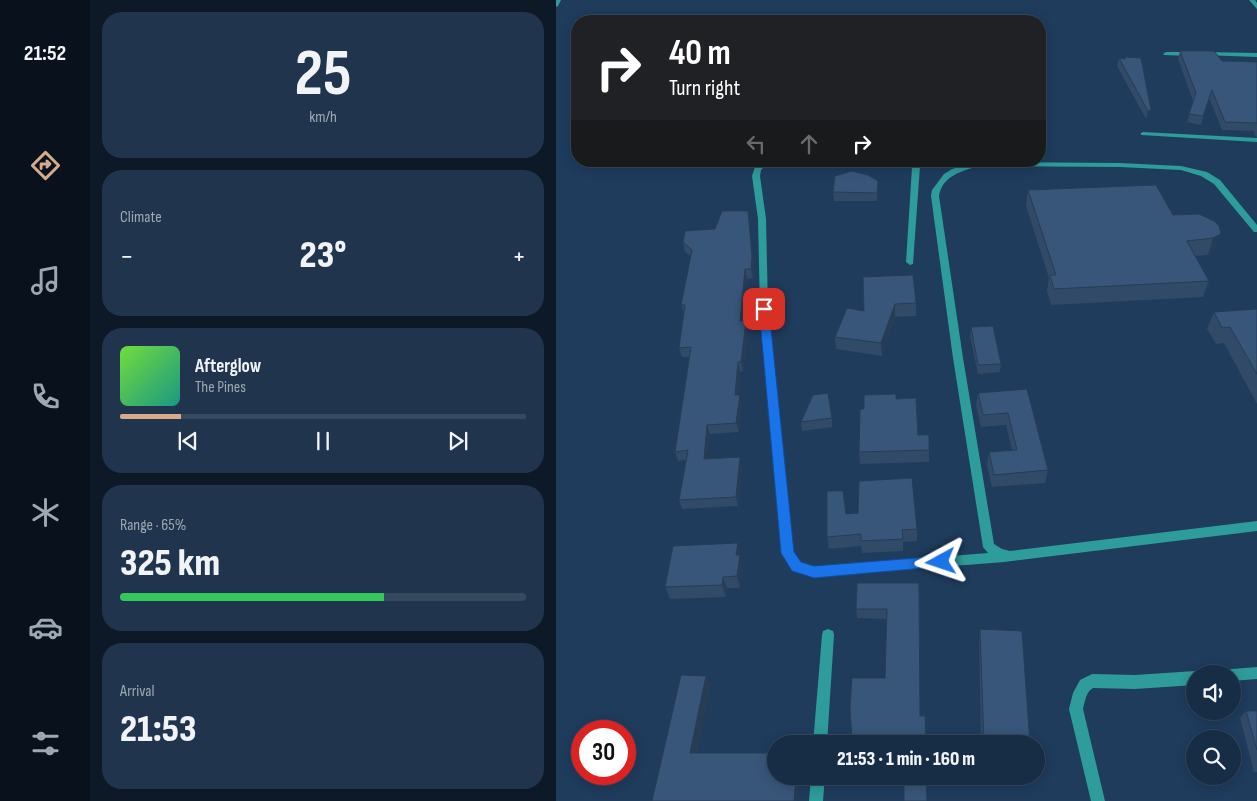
<!DOCTYPE html>
<html lang="en">
<head>
<meta charset="utf-8">
<style>
  body { margin:0; font-family:"Sofia Sans Condensed",sans-serif; background:#20354d; color:#f1f3f6; height:100vh; display:flex; flex-direction:column; font-size:19px; white-space:nowrap }
  * { box-sizing:border-box; margin:0 }
  p { font-size:16px; color:#9ea8b3 }
  .icon { flex:none; width:28px; height:28px; fill:none; stroke:currentColor; stroke-width:2; stroke-linecap:round; stroke-linejoin:round }
  .map { position:relative; flex:1; overflow:hidden }
  .drawer { display:flex; flex-direction:column; gap:12px; padding:12px; background:#0d1926; width:466px }
  .drawer>* { flex:none }
  .top-card { position:absolute; left:15px; top:15px; width:475px; height:152px; border-radius:20px; box-shadow:0 2px 12px #0003,0 0 0 1px #36495f; background:#202124; color:#fff; overflow:hidden }
  .fabs { position:absolute; left:630px; top:665px; display:grid; gap:10px }
  .fabs a { display:grid; place-items:center; width:55px; height:55px; border-radius:50%; background:#172d46; box-shadow:0 2px 12px #0003,0 0 0 1px #36495f; font-size:25px }
  .speed { position:absolute; left:15px; top:720px; display:flex; gap:10px; font-size:25px; font-weight:700; text-align:center }
  .speed>* { display:grid; place-content:center; width:65px; height:65px; border-radius:50%; background:#172d46; box-shadow:0 2px 12px #0003,0 0 0 1px #36495f; line-height:1 }
  .speed .limit { border:8px solid #d22; background:#fff; color:#111 }
  .pin { position:absolute; display:grid; place-items:center; width:42px; height:42px; color:#fff; margin:-21px; border-radius:10px; box-shadow:0 2px 8px #0006 }
  .me { position:absolute; width:55px; margin:-28px; rotate:265deg; stroke-linejoin:round; filter:drop-shadow(0 0 4px #0008) }
  .turn { display:flex; align-items:center; gap:18px; height:105px; padding:0 15px; font-size:22px }
  .turn .icon { width:65px; height:65px; stroke-width:2.5 }
  .turn b { display:block; font-size:35px; line-height:42px }
  .lanes { display:flex; align-items:center; height:48px; padding:0 15px; background:#0003; justify-content:center; gap:25px; direction:ltr }
  .lanes .off { opacity:.35 }
  .big { font-size:38px; font-weight:800; line-height:1.1 }
  .drawer .widget { flex:1; display:flex; flex-direction:column; justify-content:center; gap:8px; min-width:0; padding:0 18px; border-radius:20px; background:#20354d }
  .drawer .dial { align-items:center; gap:0 }
  .dial b { font-size:65px; line-height:1 }
  .song { display:flex; align-items:center; gap:15px }
  .cover { width:60px; height:60px; border-radius:8px; background:linear-gradient(135deg,hsl(100 70% 55%),hsl(170 70% 35%)) }
  .played { height:5px; border-radius:2px; background:linear-gradient(90deg,#d6ab8b 15%,#36495f 15%) }
  .keys { display:flex; justify-content:space-around; direction:ltr }
  .heat { display:flex; justify-content:space-between; align-items:center; font-size:28px; direction:ltr }
  .charge { height:8px; border-radius:4px; background:linear-gradient(90deg,#34c759 65%,#36495f 0) }
  .trip { position:absolute; left:211px; top:735px; width:278px; height:50px; border-radius:25px; background:#172d46; box-shadow:0 2px 12px #0003,0 0 0 1px #36495f; font-weight:800; line-height:50px; text-align:center }
  main { display:flex; flex:1; min-height:0 }
  .tab-bar { display:flex; flex-direction:column; width:90px; justify-content:space-around; align-items:center; background:#09121c; color:#9ea8b3 }
  .tab-bar .icon { width:35px; height:35px }
  .tab-bar .active { color:#d6ab8b }
  .tab-bar b { font-size:22px; color:#f1f3f6 }
  .map>svg:first-child { display:block }
  .lines { fill:none; stroke-linecap:round; stroke-linejoin:round }
  .minor { fill:#2e9c9a; fill-rule:evenodd }
  .tertiary { fill:#2e9c9a; fill-rule:evenodd }
  .wall { fill:#304a68 }
  .shaded-wall { fill:#273c55 }
  .building { fill:#385679; stroke:#273c55 }
  .route { fill:#1a73e8; stroke:#114b97 }
</style>
</head>
<body>
<main>
<nav class="tab-bar">
<b>21:52</b>
<svg class="icon active" aria-label="directions" viewBox="0 0 24 24"><path d="M12 3l9 9-9 9-9-9zM9 14v-3h6M13 9l2 2-2 2"/></svg>
<svg class="icon" aria-label="music" viewBox="0 0 24 24"><path d="M9 18V5l10-2v13"/><circle cx="6" cy="18" r="3"/><circle cx="16" cy="16" r="3"/></svg>
<svg class="icon" aria-label="phone" viewBox="0 0 24 24"><path d="M5 4h4l2 5-3 2q2 4 5 5l2-3 5 2v4C11 20 4 13 5 4z"/></svg>
<svg class="icon" aria-label="climate" viewBox="0 0 24 24"><path d="M12 3v18M4 7l16 10M4 17L20 7"/></svg>
<svg class="icon" aria-label="car" viewBox="0 0 24 24"><path d="M5 17H2v-5l4-1 3-4h7l3 4 3 1v5h-3M9 17h6M6 11h13"/><circle cx="7" cy="17" r="2"/><circle cx="17" cy="17" r="2"/></svg>
<svg class="icon" aria-label="filters" viewBox="0 0 24 24"><path d="M4 7h16M4 17h16"/><circle cx="9" cy="7" r="2"/><circle cx="15" cy="17" r="2"/></svg>
</nav>
<section class="drawer">
<div class="widget dial"><b>25</b><p>km/h</p></div>
<div class="widget"><p>Climate</p>
<div class="heat"><a>−</a><b class="big">23°</b><a>+</a></div>
</div>
<div class="widget">
<div class="song"><i class="cover"></i><div><b>Afterglow</b><p>The Pines</p></div></div>
<div class="played"></div>
<div class="keys"><svg class="icon" aria-label="previous" viewBox="0 0 24 24"><path d="M18 5L8 12l10 7zM5 5v14"/></svg><svg class="icon" aria-label="pause" viewBox="0 0 24 24"><path d="M8 5v14M16 5v14"/></svg><svg class="icon" aria-label="next" viewBox="0 0 24 24"><path d="M6 5l10 7-10 7zM19 5v14"/></svg></div>
</div>
<div class="widget"><p>Range · 65%</p><b class="big">325 km</b><div class="charge"></div></div>
<div class="widget"><p>Arrival</p><b class="big">21:53</b></div>
</section>
<div class="map">
<svg width="701" height="801" viewBox="0 0 701 801">
  <rect width="100%" height="100%" fill="#1f3c5d"/>
  <g class="lines">
    <!-- minor -->
    <path class="minor" d="M0 0H5L2 6 0 7Z
      M610 52H635L638 54 635 56 608 55 607 54Z
      M649 52 701 53V57L647 55V53Z
      M587 132 701 138V142L585 135V133Z
      M207 161H215L205 170 204 176 210 219 212 309 237 552 244 562 258 567 432 553 427 547 397 358 375 196 376 190 388 174 396 169 422 162 564 163 625 166 651 172 664 180 701 225V232H698L658 184 645 176 625 170 564 167 422 166C406 171 386 176 383 196L407 358 438 544 446 549 454 551 701 521V531L448 562 258 577 236 570 225 553 204 309 202 219 196 176 199 167Z
      M293 161 354 162 364 166 357 264 354 265 350 262 356 167 296 163Z
      M272 629 277 631 278 635 271 744H257L266 635 267 631Z
      M701 667V679L676 681V674H670L671 670 676 669Z
      M639 671 644 674H639V685L579 689 537 688C530 692 529 701 527 709L549 801H535L513 709 517 693 524 680 536 674 579 675Z
      M255 776H269L267 801H253Z"/>
    <!-- tertiary -->
    <path class="tertiary" d="M693 0H699L701 3V9Z"/>
  </g>
  <!-- wall -->
  <path class="wall" d="M624 51 666 61 701 62V137L699 136 698 131 666 130 653 98 645 125 631 122 637 101 622 59Z
    M569 57 595 110 593 118 590 119 561 66 563 58 569 59Z
    M484 77 488 102 487 114H484Z
    M322 181V189L321 201H278L277 192Z
    M472 190 617 215 658 221 659 250 652 255 639 256 653 281 647 297 495 305 491 291 493 278 470 206Z
    M192 211 198 265 197 278 191 279 187 321 192 330 187 371 184 372 182 395 186 404 183 432 154 434 151 459 186 466 182 506 126 509 123 500 130 460 122 461 119 452 133 357H126L123 348 128 314 125 305 135 256 129 252 127 242 159 229Z
    M307 277 360 303V316L339 317 326 356 280 349 279 337 308 311Z
    M701 309V404L668 343 660 344 651 329 658 312Z
    M415 327 445 364 444 372 422 374 414 336Z
    M471 389 492 470 489 483 436 487 431 465 433 452 456 450 450 425 425 427 420 405 422 393Z
    M340 399 362 435 373 450V462L304 464 303 452 308 409Z
    M276 418V427L246 431 245 422Z
    M290 514 361 529V541L347 542V551L306 553 305 546 273 549 271 537Z
    M185 555V559L187 567 184 588H171L170 597 114 599 109 587Z
    M363 583 364 716 329 678 331 619 301 618 300 609Z
    M424 629 474 744H425L423 640Z
    M690 711H701V772H698L684 718Z
    M426 776H476L473 784 426 783Z"/>
  <!-- shaded-wall -->
  <path class="shaded-wall" d="M595 110 593 118 590 119 592 111Z
    M322 181V189L321 201V193Z
    M192 211 198 265 197 278 195 269Z
    M665 234 659 250 652 255 657 238Z
    M189 269 191 279 186 330 184 321Z
    M339 304V317L326 356 325 343Z
    M190 321 192 330 187 371 185 362Z
    M182 362 184 372 181 405 179 395Z
    M184 395 186 404 183 432 180 423Z
    M151 425 154 434 151 468 148 459Z
    M184 457 186 466 182 506 180 497Z
    M182 543 185 555V559L187 567 184 588 181 576 180 555Z
    M167 577 171 588 170 597 166 585Z
    M150 676 155 686 140 762 134 753Z
    M240 776H244L241 801H238Z"/>
  <!-- building -->
  <path class="building" d="M624 51H658L666 61 701 62V123L669 122 656 90 647 116 633 114 640 93Z
    M569 57 585 58 595 110 592 111 563 58 569 59Z
    M484 77 488 102H484Z
    M296 171 312 175 322 181 321 193 277 192 279 176Z
    M600 185 617 215 643 214 658 221 663 226 665 234 657 238 631 241 653 281 498 289 494 275H500L472 190Z
    M166 211H192L196 256 195 269H189L184 321H190L185 362H182L179 395H184L180 423 151 425 148 459 184 457 180 497 123 500 132 450 119 452 135 347 123 348 129 305H125L136 250 127 242 129 231 159 229Z
    M357 275 360 303 339 304 325 343 279 337 291 308 308 311 307 277Z
    M701 309V374L674 327 666 328 658 312Z
    M437 326 445 364 422 365 415 327Z
    M471 389 492 470 438 475 433 452 461 450 452 413 427 415 422 393Z
    M272 393 276 418 245 422 257 395Z
    M340 394V399L360 398 362 435H373V450L303 452 304 409H308V395Z
    M356 478 361 529 346 530 347 539 305 541V534L271 537V491H287L290 514 302 513 303 481Z
    M182 543 180 555H184L181 576 167 577 166 585 109 587 117 546Z
    M301 583H363L364 716H369L370 744H283V740H296L294 708 296 678H329L331 609H300Z
    M424 629 466 631 474 744H428Z
    M125 675 150 676 134 753H220V776H240L238 801H96Z
    M690 711H701V750Z
    M348 776H370L371 801H348Z"/>
  <!-- route -->
  <path class="route" d="M208 306 213 309 238 552 245 562 258 566 385 556 390 558 392 562 390 566 258 578 236 571 225 553 203 309Z"/>
</svg>
<div class="fabs">
<a><svg class="icon" aria-label="sound" viewBox="0 0 24 24"><path d="M4 9h4l5-4v14l-5-4H4zM17 9q2 3 0 6"/></svg></a>
<a><svg class="icon" aria-label="search" viewBox="0 0 24 24"><circle cx="10" cy="10" r="6"/><path d="M15 15l6 6"/></svg></a>
</div>
<div class="speed"><div class="limit">30</div></div>
<div class="pin" style="left:208px;top:309px;background:#d93025"><svg class="icon" aria-label="arrive" viewBox="0 0 24 24"><path d="M6 21V4h12l-3 4 3 4H6"/></svg></div>
<svg class="me" style="left:385px;top:562px" viewBox="-20 -20 40 40"><path d="M0-17L14 15 0 8-14 15z" fill="#1a73e8" stroke="#fff" stroke-width="4"/></svg>
<div class="trip">21:53 · 1 min · 160 m</div>
<div class="top-card">
<div class="turn"><svg class="icon" aria-label="right" viewBox="0 0 24 24"><path d="M7 20v-9h11M14 6l5 5-5 5"/></svg><div><b>40 m</b>Turn right</div></div>
<div class="lanes"><svg class="icon off" aria-label="left" viewBox="0 0 24 24"><path d="M17 20v-9H6M10 6l-5 5 5 5"/></svg><svg class="icon off" aria-label="ahead" viewBox="0 0 24 24"><path d="M12 20V5M6 11l6-6 6 6"/></svg><svg class="icon" aria-label="right" viewBox="0 0 24 24"><path d="M7 20v-9h11M14 6l5 5-5 5"/></svg></div>
</div>
</div>
</main>
</body>
</html>
